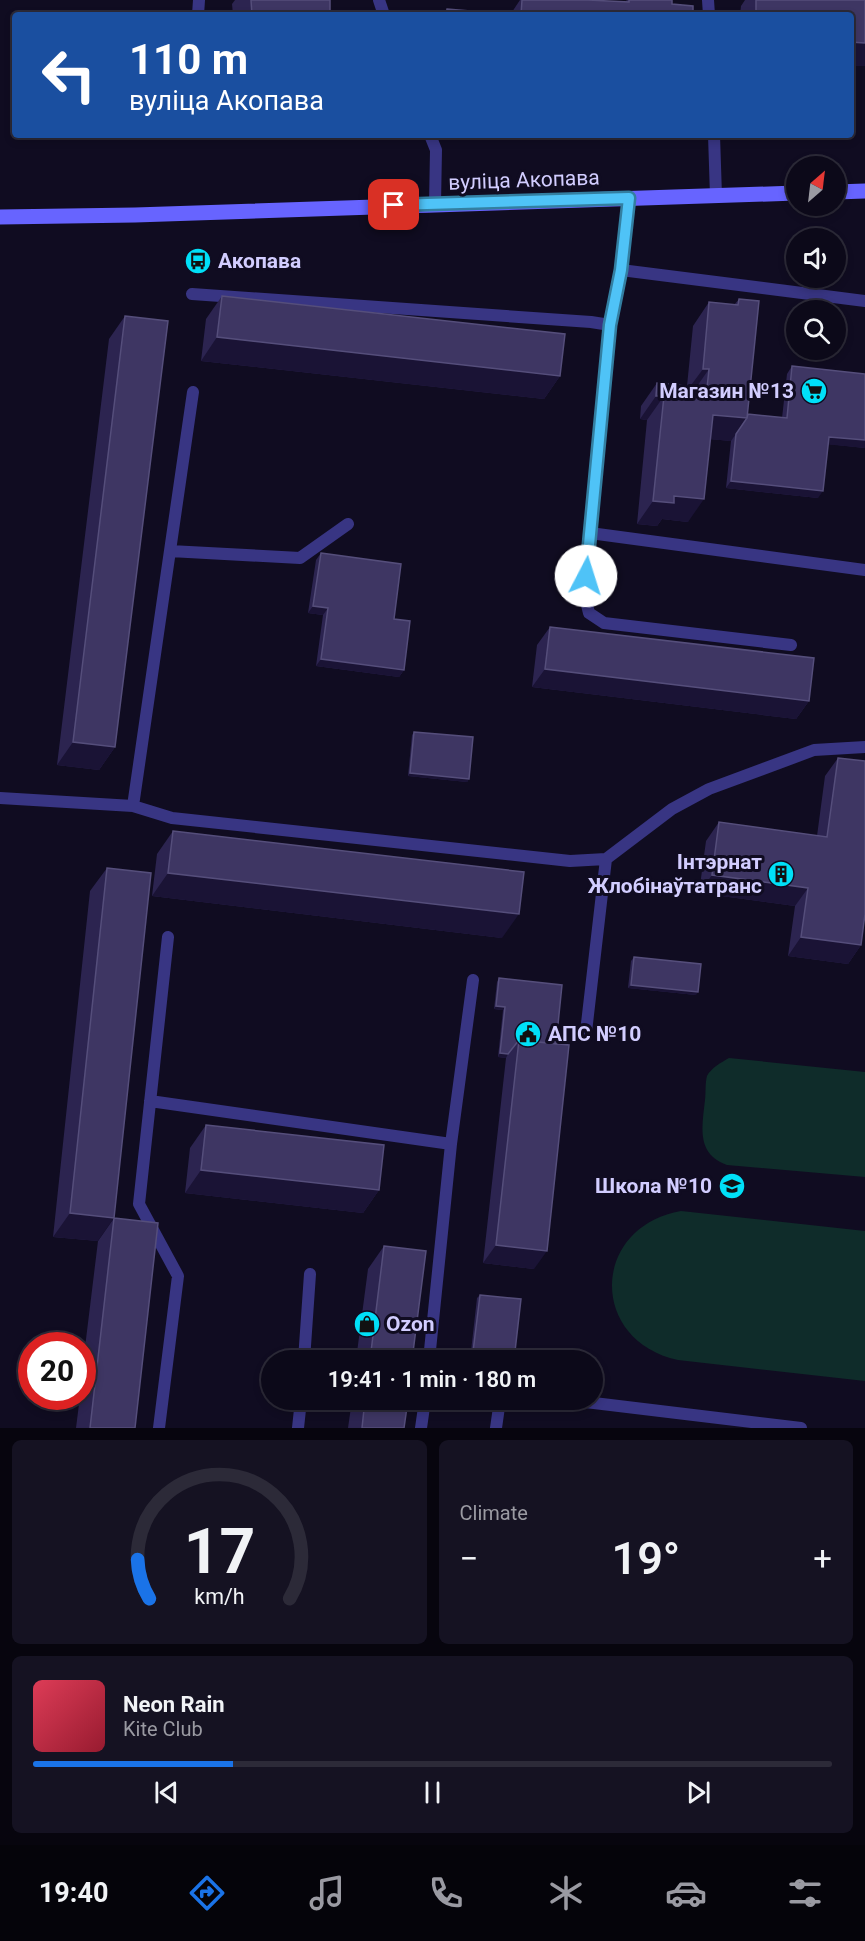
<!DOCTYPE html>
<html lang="en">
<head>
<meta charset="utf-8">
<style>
  body { margin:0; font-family:Roboto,sans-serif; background:#151222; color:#f1f3f6; height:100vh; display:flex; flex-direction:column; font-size:22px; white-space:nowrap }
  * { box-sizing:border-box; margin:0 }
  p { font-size:20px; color:#9a9aa2 }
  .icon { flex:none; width:33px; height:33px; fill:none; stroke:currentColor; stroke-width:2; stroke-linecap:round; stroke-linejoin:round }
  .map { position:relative; height:1428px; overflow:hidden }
  .details { display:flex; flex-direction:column; gap:12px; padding:12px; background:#07050e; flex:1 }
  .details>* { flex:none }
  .guide { position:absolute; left:12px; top:12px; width:842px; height:126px; border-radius:6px; box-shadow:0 3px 9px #0003,0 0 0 2px #2c2a38; background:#1a4fa0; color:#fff; overflow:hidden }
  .needle { width:39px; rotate:28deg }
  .buttons { position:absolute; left:786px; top:156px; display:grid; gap:12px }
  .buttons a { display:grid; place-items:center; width:60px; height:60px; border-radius:50%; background:#0c0919; box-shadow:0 3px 9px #0003,0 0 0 2px #2c2a38; font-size:30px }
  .speed { position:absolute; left:18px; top:1332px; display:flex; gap:12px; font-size:30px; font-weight:700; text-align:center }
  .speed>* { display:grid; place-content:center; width:78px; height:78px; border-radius:50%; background:#0c0919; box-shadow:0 3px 9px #0003,0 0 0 2px #2c2a38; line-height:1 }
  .speed .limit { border:9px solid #d22; background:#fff; color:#111 }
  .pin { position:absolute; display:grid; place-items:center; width:51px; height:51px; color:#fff; margin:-26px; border-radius:12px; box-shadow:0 3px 9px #0006 }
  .me { position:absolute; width:66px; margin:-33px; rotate:5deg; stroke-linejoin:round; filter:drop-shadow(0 0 4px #0008) }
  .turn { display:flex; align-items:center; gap:21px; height:126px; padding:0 18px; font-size:27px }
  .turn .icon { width:78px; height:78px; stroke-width:2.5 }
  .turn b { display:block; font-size:42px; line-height:51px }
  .big { font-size:45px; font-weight:600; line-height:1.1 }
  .details .widget { flex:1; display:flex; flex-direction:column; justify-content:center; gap:9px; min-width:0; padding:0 21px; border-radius:9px; background:#151222 }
  .details .dial { align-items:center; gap:0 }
  .dial svg { height:156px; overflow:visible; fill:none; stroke:#2c2a38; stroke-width:7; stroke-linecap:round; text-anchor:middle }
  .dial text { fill:#f1f3f6; stroke:none }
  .song { display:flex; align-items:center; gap:18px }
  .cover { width:72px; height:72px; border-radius:9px; background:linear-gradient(135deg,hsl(350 70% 55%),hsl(350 70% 35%)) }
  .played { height:6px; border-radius:3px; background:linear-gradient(90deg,#1a73e8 25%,#2c2a38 25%) }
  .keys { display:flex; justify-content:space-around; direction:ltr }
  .heat { display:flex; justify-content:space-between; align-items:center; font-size:33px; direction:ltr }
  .details .tiles { flex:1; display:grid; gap:12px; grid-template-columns:1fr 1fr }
  .widget:last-child { grid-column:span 2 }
  .trip { position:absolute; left:261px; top:1350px; width:342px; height:60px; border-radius:30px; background:#0c0919; box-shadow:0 3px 9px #0003,0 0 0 2px #2c2a38; font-weight:600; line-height:60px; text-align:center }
  .tab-bar { display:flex; height:96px; justify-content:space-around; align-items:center; background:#05040a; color:#9a9aa2 }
  .tab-bar .icon { width:42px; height:42px }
  .tab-bar .on { color:#1a73e8 }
  .tab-bar b { font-size:27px; color:#f1f3f6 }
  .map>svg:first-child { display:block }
  .pitch { fill:#0f2c2a }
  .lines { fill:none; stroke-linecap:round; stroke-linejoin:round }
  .service { stroke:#383583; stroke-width:12 }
  .secondary { stroke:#6764ff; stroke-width:15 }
  .wall { fill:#2c2450 }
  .shaded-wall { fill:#1a1335 }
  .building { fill:#3e3663; stroke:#554e7b; stroke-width:1.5 }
  .route-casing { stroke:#337fa1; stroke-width:15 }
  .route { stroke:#4fc3f7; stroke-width:10 }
  .labels { text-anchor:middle; stroke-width:6; stroke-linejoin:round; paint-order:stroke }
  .street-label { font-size:21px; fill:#d2cdff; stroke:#100c21 }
  .poi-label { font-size:21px; font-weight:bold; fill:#d2cdff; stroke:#100c21; text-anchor:start }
</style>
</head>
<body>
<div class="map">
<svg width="865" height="1428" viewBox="0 0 865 1428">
  <rect width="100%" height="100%" fill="#100c21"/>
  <!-- pitch -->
  <path class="pitch" d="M729 1058 865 1072V1177L727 1165C696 1154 702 1127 705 1100 706 1093 705 1083 707 1076 711 1068 722 1062 729 1058Z
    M681 1211 865 1231V1381L678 1360C588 1340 591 1227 681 1211Z"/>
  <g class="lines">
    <!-- service -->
    <path class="service" d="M379 0 384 15
      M708 0 709 15
      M198 15 199 0
      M430 135 436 150 435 204
      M714 135 716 196
      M629 198 621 270 610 325 585 597 589 613 604 623 791 645
      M621 270 865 301
      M192 294 591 322 610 325
      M590 533 865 570
      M170 551 300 558 348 524
      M0 798 133 806 172 818 570 861 606 859 672 809 709 789 814 750 865 747
      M133 806 193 392
      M586 1032 606 859
      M150 1101 451 1144
      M304 1360 310 1274
      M429 1360 451 1144 473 980
      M569 1400 801 1428
      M159 1428 178 1276 139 1204 168 937
      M298 1428 301 1400
      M421 1428 425 1400
      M496 1428 500 1400"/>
    <!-- secondary -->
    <path class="secondary" d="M836 192 865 191
      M0 217 135 215 796 193"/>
  </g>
  <!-- wall -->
  <path class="wall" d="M235 0H330V15H233L232 4Z
    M520 0H588L625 2 627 0H672V4L693 15H510Z
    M745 0H865V66H850V15H740L741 6Z
    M222 296 560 376 544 399 201 361 206 319Z
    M739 299 748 414 782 418 787 374 792 366 865 448 828 444 818 498 726 488 731 441 710 439 688 522 662 519 657 526 637 524 647 420 640 419 641 406 657 383 687 386 693 326 709 302 734 305Z
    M125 316 115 747 99 770 57 765 109 339Z
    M321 553 394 619 404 670 399 677 316 666 323 615 308 613 316 560Z
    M550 627 809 701 796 719 532 687 537 645Z
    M414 732 469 779 467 782 408 776 412 735Z
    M838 758 861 945 848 964 788 956 795 906 699 893 706 841 719 822 817 836 825 776Z
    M173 831 502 938 152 896 157 854Z
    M107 868 98 1241 53 1237 90 891Z
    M634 957 696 995 628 988 631 961Z
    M499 978 556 1044 534 1269 483 1263 506 1058 498 1057 503 1010 494 1009 497 982Z
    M206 1125 379 1190 363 1213 185 1193 190 1148Z
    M114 1218 135 1428H76L80 1396H82V1372L98 1241Z
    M384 1246 412 1360H356L368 1269Z
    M480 1295 514 1360H470L477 1298Z
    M352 1400H408L404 1428H348Z"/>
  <!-- shaded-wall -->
  <path class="shaded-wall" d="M850 42 865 43V66H850Z
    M217 337 560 376 544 399 201 361Z
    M703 369H709L693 392H686Z
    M656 396H664L647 420 640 419Z
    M713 415 747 418 731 441 696 438Z
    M829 437 865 440V448L824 444Z
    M731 481 823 491 818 498 726 488Z
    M674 496 704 499 688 522 662 519 657 526 637 524 653 501Z
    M313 606 328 608 323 615 308 613Z
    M321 659 404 670 399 677 316 666Z
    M545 669 809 701 796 719 532 687Z
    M73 742 115 747 99 770 57 765Z
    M410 773 469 779 467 782 408 776Z
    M168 873 519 914 502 938 152 896Z
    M712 875 808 888 795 906 699 893Z
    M801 937 861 945 848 964 788 956Z
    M631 985 698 992 696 995 628 988Z
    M496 1006 505 1007 503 1010 494 1009Z
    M500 1053 508 1054 506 1058 498 1057Z
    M201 1170 379 1190 363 1213 185 1193Z
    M70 1213 114 1218 98 1241 53 1237Z
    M496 1245 547 1251 534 1269 483 1263Z"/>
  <!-- building -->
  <path class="building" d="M251 0H330V15H252Z
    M522 0H588L629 2V0H672V4L693 6V15H521Z
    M756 0H865V43L850 42V15H756Z
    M447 9 470 11V15H446Z
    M222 296 565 334 560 376 217 337Z
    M739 299 759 301 747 418 713 415 704 499 674 496V503L653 501 664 396H656L657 383 707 388 709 369H703L709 302 738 305Z
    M125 316 168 321 115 747 73 742Z
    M792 366 865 374V440L829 437 823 491 731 481 736 434 747 418 748 414 787 418Z
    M321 553 401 564 394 619 410 621 404 670 321 659 328 608 313 606Z
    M550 627 814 658 809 701 545 669Z
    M414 732 473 737 469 779 410 773Z
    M838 758 865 761V914L861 945 801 937 808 888 712 875 719 822 827 837Z
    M173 831 524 872 519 914 168 873Z
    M107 868 151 873 114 1218 70 1213Z
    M634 957 701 964 698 992 631 985Z
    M499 978 562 985 556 1044 519 1040 508 1054 500 1053 505 1007 496 1006Z
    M519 1040 569 1045 547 1251 496 1245Z
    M206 1125 384 1145 379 1190 201 1170Z
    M114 1218 158 1223 135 1428H90Z
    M384 1246 426 1251 412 1360H370Z
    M480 1295 521 1299 514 1360H472Z
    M365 1400H408L404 1428H362Z"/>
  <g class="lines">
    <defs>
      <path id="route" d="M394 205 629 198 621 270 610 325 586 576"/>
    </defs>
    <!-- route casing -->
    <use href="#route" class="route-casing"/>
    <!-- route -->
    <use href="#route" class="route"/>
  </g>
  <!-- icons -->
  <defs>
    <symbol id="bus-disc" viewBox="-11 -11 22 22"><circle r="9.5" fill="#00e0f8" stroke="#100c21"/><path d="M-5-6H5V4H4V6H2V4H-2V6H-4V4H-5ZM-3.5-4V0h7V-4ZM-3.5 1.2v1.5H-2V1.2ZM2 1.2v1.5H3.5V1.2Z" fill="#111"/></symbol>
    <symbol id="supermarket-disc" viewBox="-11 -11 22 22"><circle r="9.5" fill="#00e0f8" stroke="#100c21"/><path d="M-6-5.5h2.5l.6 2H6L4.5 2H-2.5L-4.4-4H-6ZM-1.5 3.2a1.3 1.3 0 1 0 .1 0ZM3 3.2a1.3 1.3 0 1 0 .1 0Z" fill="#111"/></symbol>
    <symbol id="building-disc" viewBox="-11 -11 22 22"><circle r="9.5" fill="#00e0f8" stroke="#100c21"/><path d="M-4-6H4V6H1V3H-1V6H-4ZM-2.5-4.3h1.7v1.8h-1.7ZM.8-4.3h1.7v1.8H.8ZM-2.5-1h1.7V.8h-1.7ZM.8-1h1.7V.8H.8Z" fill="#111"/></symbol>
    <symbol id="civic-disc" viewBox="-11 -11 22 22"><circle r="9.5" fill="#00e0f8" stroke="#100c21"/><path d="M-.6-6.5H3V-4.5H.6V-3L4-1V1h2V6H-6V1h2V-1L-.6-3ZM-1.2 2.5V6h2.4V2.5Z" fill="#111"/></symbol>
    <symbol id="school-disc" viewBox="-11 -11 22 22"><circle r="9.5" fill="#00e0f8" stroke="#100c21"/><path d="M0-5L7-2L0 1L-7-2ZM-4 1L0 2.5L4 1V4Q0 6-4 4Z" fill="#111"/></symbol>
    <symbol id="shop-disc" viewBox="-11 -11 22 22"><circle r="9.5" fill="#00e0f8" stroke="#100c21"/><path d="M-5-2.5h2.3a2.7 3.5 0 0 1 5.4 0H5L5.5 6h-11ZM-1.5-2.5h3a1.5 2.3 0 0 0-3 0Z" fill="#111"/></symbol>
  </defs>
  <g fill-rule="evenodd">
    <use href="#bus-disc" x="183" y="246" width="30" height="30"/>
    <use href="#supermarket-disc" x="799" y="376" width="30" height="30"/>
    <use href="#building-disc" x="766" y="859" width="30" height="30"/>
    <use href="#civic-disc" x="513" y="1019" width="30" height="30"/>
    <use href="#school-disc" x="717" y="1171" width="30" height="30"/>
    <use href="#shop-disc" x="352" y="1309" width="30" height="30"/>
  </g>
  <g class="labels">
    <!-- street labels -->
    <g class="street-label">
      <text transform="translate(524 180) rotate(-2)" y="7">вуліца Акопава</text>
    </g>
    <!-- poi labels -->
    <g class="poi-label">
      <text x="218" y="268">Акопава</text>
      <text x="794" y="398" text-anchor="end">Магазин №13</text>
      <text x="762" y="869" text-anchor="end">Інтэрнат<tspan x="762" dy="24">Жлобінаўтатранс</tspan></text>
      <text x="548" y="1041">АПС №10</text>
      <text x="712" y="1193" text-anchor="end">Школа №10</text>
      <text x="386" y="1331">Ozon</text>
    </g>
  </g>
</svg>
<div class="buttons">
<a><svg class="needle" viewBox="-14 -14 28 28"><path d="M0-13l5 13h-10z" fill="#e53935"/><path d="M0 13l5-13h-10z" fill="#9a9aa2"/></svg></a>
<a><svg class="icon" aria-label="sound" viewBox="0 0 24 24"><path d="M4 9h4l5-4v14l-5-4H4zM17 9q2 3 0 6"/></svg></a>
<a><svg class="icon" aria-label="search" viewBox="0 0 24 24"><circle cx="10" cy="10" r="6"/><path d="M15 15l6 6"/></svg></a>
</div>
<div class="speed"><div class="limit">20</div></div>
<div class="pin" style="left:394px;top:205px;background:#d93025"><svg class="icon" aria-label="arrive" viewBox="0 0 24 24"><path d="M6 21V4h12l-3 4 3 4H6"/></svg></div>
<svg class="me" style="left:586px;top:576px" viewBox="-20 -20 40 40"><circle r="19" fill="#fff"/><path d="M0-13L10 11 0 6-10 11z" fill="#4fc3f7"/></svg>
<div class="trip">19:41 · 1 min · 180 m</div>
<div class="guide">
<div class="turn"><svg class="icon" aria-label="left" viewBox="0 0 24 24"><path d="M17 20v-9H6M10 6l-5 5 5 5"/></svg><div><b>110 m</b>вуліца Акопава</div></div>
</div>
</div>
<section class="details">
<div class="tiles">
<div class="widget dial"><svg viewBox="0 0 100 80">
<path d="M14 69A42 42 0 1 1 86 69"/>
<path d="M14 69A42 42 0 0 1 8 49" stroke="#1a73e8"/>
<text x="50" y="56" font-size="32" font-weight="700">17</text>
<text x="50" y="72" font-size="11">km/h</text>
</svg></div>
<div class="widget"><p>Climate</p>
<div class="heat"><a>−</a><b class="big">19°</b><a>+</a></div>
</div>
<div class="widget">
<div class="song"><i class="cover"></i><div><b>Neon Rain</b><p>Kite Club</p></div></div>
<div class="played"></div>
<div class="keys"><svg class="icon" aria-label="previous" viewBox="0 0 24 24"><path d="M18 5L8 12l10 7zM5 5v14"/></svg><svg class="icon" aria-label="pause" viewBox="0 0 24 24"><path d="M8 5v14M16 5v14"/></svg><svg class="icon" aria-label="next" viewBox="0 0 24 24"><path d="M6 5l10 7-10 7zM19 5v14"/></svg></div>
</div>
</div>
</section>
<nav class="tab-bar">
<b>19:40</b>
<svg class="icon on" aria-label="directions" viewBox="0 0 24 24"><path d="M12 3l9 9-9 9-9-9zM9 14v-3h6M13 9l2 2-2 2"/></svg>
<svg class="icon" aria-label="music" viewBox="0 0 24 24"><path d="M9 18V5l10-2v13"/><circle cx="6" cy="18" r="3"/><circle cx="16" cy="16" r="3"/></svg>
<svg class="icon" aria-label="phone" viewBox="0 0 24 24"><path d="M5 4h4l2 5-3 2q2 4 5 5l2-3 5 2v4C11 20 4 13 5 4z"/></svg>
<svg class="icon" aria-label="climate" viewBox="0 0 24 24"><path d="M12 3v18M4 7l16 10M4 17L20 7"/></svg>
<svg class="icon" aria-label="car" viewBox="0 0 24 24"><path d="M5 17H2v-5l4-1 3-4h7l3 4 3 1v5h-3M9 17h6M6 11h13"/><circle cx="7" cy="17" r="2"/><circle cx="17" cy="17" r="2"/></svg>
<svg class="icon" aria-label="filters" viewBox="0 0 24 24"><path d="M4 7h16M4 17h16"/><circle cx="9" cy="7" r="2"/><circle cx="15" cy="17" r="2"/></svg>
</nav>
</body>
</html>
